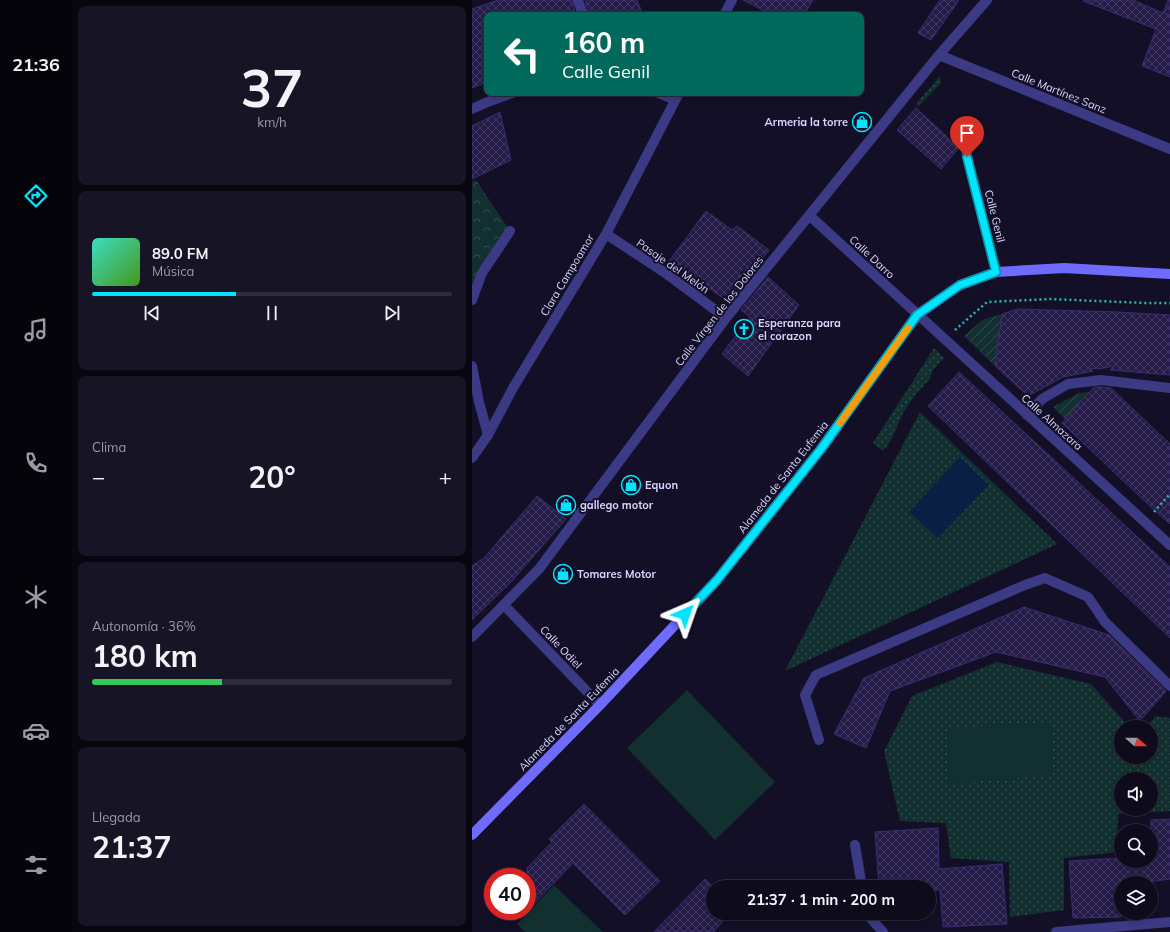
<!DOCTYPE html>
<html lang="es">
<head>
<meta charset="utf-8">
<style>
  body { margin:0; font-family:Mulish,sans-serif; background:#171425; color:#f1f3f6; height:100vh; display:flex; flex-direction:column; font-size:15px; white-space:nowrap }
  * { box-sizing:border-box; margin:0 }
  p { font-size:13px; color:#9b9ba3 }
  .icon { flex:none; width:22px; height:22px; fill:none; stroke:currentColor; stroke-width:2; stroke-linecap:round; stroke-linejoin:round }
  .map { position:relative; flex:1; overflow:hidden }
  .drawer { display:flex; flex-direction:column; gap:6px; padding:6px; background:#08060f; width:400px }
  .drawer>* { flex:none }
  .guide { position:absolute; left:12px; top:12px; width:380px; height:84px; border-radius:8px; box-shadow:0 2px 6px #0003,0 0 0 1px #2e2b3b; background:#00695c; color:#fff; overflow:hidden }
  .needle { width:26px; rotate:111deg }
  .buttons { position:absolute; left:642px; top:720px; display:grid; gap:8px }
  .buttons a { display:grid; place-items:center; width:44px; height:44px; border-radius:50%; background:#0e0b1c; box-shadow:0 2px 6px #0003,0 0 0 1px #2e2b3b; font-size:20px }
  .speed { position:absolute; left:12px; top:868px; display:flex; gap:8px; font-size:20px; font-weight:700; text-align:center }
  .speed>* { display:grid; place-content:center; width:52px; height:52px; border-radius:50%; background:#0e0b1c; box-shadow:0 2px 6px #0003,0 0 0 1px #2e2b3b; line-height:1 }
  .speed .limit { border:6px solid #d22; background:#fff; color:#111 }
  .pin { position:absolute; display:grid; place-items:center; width:34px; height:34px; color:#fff; margin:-41px -17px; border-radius:50% 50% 50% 0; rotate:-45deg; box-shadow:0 0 4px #0007 }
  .pin .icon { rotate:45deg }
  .me { position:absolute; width:44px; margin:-22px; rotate:43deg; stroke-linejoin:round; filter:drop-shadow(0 0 3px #0008) }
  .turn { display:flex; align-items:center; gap:14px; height:84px; padding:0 12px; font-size:18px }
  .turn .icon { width:52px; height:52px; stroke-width:2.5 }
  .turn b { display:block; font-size:28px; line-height:34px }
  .big { font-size:30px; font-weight:700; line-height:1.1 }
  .drawer .widget { flex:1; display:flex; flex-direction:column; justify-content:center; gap:6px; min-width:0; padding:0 14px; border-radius:8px; background:#171425 }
  .drawer .dial { align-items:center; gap:0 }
  .dial b { font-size:52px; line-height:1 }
  .song { display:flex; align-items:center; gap:12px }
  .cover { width:48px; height:48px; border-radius:6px; background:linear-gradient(135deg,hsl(170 70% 55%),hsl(100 70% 35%)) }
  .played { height:4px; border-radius:2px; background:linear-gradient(90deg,#00e5ff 40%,#2e2b3b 40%) }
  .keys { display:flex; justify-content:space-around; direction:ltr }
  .heat { display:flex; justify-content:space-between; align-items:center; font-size:22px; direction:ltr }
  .charge { height:6px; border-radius:3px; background:linear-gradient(90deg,#34c759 36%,#2e2b3b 0) }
  .trip { position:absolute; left:234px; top:880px; width:230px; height:40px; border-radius:20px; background:#0e0b1c; box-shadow:0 2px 6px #0003,0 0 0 1px #2e2b3b; font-weight:700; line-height:40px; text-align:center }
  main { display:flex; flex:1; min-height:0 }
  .dock { display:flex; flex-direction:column; width:72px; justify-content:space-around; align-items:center; background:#06040b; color:#9b9ba3 }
  .dock .icon { width:28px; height:28px }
  .dock .current { color:#00e5ff }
  .dock b { font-size:18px; color:#f1f3f6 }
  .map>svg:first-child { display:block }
  .grass { fill:url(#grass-dots); fill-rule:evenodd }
  .forest { fill:url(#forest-crowns) }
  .garden { fill:url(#garden-furrows) }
  .pitch { fill:#12302f }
  .water { fill:#0a1f44 }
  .building { fill:url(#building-cross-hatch); stroke:#3b2d73 }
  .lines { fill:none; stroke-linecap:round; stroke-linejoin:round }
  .path { stroke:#2fb8b0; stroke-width:2.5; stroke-dasharray:2 3; stroke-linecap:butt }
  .lane { stroke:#3d3a85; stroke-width:10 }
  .street { stroke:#3d3a85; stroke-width:10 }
  .secondary { stroke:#6f6bff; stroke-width:10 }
  .route-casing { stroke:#0095a6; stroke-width:10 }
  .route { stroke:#00e5ff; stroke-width:7 }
  .slow { stroke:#f59e0b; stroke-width:7 }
  .labels { text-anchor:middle; stroke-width:4; stroke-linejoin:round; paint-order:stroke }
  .street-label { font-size:11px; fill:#d9d4ff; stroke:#130f26 }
  .poi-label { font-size:11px; font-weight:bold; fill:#d9d4ff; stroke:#130f26; text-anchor:start }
</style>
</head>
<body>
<main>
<nav class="dock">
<b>21:36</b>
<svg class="icon current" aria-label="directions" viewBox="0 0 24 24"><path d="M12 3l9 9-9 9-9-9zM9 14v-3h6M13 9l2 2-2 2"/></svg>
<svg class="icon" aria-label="music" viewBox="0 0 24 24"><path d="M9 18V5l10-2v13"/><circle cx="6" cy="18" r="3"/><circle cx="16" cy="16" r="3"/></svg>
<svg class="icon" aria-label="phone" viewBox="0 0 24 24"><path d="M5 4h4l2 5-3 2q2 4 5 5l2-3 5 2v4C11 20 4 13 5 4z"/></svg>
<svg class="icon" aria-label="climate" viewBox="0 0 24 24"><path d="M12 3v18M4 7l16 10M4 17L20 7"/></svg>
<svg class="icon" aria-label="car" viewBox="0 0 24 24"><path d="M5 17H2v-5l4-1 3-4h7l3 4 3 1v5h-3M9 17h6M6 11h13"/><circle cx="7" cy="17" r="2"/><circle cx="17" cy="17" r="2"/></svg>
<svg class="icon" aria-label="filters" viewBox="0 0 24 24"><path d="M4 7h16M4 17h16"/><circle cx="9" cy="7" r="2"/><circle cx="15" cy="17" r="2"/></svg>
</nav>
<section class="drawer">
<div class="widget dial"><b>37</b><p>km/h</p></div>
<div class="widget">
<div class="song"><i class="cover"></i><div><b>89.0 FM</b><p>Música</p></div></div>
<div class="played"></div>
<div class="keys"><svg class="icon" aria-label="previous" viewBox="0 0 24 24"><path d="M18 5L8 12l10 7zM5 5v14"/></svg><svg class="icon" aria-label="pause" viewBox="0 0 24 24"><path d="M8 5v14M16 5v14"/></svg><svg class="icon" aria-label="next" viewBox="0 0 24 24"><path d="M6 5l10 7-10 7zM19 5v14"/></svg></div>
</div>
<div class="widget"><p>Clima</p>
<div class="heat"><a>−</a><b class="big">20°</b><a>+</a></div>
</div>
<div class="widget"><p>Autonomía · 36%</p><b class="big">180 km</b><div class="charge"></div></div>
<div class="widget"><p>Llegada</p><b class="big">21:37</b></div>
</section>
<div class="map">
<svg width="698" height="932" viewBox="0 0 698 932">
  <defs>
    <pattern id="grass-dots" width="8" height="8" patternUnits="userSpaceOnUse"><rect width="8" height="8" fill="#12302f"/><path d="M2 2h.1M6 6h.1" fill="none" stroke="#344d4e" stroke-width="1.8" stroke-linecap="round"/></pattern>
    <pattern id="forest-crowns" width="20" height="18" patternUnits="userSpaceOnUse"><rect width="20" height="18" fill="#12302f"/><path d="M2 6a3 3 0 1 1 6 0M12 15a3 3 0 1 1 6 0" fill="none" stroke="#344d4e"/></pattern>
    <pattern id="garden-furrows" width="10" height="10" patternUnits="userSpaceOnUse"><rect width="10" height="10" fill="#12302f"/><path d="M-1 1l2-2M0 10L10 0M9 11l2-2" fill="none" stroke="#344d4e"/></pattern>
    <pattern id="building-cross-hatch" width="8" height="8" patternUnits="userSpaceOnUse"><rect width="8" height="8" fill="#241b47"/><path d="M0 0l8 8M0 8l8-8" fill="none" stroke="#433b63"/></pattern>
  </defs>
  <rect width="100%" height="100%" fill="#130f26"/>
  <!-- grass -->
  <path class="grass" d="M468 76 469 83 447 106 444 104Z
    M462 348 472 358 461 370 457 380 443 395 431 413 420 438 414 448 410 450 401 443Z
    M448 412 585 544 313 671Z
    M525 662 619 684 657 727H649V757H679V727H674L684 716 698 718V811L646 814 645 852 592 858V910L538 917 537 862 479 858 474 823 428 821 412 751 440 696ZM649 779H679V809H649Z"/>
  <!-- forest -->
  <path class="forest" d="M4 180 38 231 0 300V182Z"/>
  <!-- garden -->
  <path class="garden" d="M530 314 523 366 492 336 512 319Z
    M617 392 593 419 581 407 607 393Z"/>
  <!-- pitch -->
  <path class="pitch" d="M215 690 303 782 243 840 155 748Z
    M580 722 581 775 476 784 475 728Z
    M82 885 131 932H53L45 924Z"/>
  <!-- water -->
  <path class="water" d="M488 457 517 485 466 538 437 512Z"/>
  <!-- building -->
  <path class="building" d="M26 0H100L104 15H15V82L0 88V9Z
    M113 0H165L171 15H117Z
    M271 0H341L332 15H300Z
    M468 0H487L459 40 446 33Z
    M612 0H661L691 13 696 0H698V77L670 66 684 29 611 1Z
    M444 108 486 147 487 148 469 169 425 130Z
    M28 112 39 160 0 179V126Z
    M234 211 260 230 265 226 297 250 284 267 286 268 258 303 198 260Z
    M296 277 327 305 276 376 250 354 278 317 269 310Z
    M546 309 645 312 698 315V375L638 370 642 366 627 369 618 368 621 371 591 377 556 396 523 366 530 314Z
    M487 372 698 567V638L456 406Z
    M622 387H629L639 388 698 444V524L682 510 590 423Z
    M65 496 94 519 39 582 0 620V566L12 558Z
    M552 607 637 635 694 691 668 721 633 677 524 652 418 691 394 748 362 734 392 678Z
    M112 804 188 881 153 915 101 863 55 911V868L80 842 77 839Z
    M698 819V879L668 883H649V917L601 918 597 861 649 858V861H679V820Z
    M466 828 467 869 530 864 535 924 471 927 468 890H457V887H407L403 832Z
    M233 879 241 887V913H259L241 932H182Z"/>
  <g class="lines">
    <!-- path -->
    <path class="path" d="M483 330 515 302 578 299 674 303H698
      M682 512 698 494"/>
    <!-- lane -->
    <path class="lane" d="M106 0 111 15
      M0 300 10 273 38 231
      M0 366 7 402 16 435"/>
    <!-- street -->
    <path class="street" d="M252 15 260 0
      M467 55 698 149
      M186 93 203 100
      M0 109 13 103 40 93
      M492 143 524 272
      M338 216 698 545
      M134 234 192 272 254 318
      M555 415 570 399 596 384 629 380 698 388
      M0 458 16 435 41 388 134 234 207 93
      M32 605 128 705
      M0 637 67 569 254 318 467 55 515 0
      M347 740 333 695 344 675 553 585 573 578 616 597 633 622 698 686
      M383 845 390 887
      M394 913 411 932
      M584 932 698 922"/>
    <!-- secondary -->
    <path class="secondary" d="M0 835 128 705 245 580 349 449 445 315 488 285 524 272 592 268 698 274"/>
  </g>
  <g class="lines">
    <defs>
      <path id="route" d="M213 614 245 580 349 449 445 315 488 285 524 272 495 157"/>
    </defs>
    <!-- route casing -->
    <use href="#route" class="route-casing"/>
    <!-- route -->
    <use href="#route" class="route"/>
    <!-- slow -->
    <path class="slow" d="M368 423 436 328"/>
  </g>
  <!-- icons -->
  <defs>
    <symbol id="shop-ring" viewBox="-11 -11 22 22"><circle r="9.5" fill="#130f26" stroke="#00e5ff" stroke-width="1.5"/><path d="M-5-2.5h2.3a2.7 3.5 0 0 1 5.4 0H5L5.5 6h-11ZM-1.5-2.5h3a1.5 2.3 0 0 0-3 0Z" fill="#00e5ff"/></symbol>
    <symbol id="church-ring" viewBox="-11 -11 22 22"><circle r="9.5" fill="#130f26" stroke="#00e5ff" stroke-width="1.5"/><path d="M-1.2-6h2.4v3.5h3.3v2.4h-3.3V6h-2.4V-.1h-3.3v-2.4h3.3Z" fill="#00e5ff"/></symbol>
  </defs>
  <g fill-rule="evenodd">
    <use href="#shop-ring" x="379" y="111" width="22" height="22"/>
    <use href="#church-ring" x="261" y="318" width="22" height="22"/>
    <use href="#shop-ring" x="148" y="474" width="22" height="22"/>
    <use href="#shop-ring" x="83" y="494" width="22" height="22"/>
    <use href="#shop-ring" x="80" y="563" width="22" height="22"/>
  </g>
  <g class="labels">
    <!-- street labels -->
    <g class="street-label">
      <text transform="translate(587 91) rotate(22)" y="4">Calle Martínez Sanz</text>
      <text transform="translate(523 216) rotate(76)" y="4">Calle Genil</text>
      <text transform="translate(400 257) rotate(43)" y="4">Calle Darro</text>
      <text transform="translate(201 266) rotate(35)" y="4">Pasaje del Melón</text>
      <text transform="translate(95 275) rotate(-59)" y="4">Clara Campoamor</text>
      <text transform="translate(247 311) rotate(-52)" y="4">Calle Virgen de los Dolores</text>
      <text transform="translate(580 422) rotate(42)" y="4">Calle Almazara</text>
      <text transform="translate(311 477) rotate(-52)" y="4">Alameda de Santa Eufemia</text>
      <text transform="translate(89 647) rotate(46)" y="4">Calle Odiel</text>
      <text transform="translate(97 719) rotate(-46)" y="4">Alameda de Santa Eufemia</text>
    </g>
    <!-- poi labels -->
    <g class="poi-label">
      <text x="376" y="126" text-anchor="end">Armeria la torre</text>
      <text x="286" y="327">Esperanza para<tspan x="286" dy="13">el corazon</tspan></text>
      <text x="173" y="489">Equon</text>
      <text x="108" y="509">gallego motor</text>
      <text x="105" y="578">Tomares Motor</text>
    </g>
  </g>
</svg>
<div class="buttons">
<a><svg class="needle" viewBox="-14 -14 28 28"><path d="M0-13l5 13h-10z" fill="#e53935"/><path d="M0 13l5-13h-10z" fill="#9b9ba3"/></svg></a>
<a><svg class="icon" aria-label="sound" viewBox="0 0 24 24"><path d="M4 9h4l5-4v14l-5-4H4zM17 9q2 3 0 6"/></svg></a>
<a><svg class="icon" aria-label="search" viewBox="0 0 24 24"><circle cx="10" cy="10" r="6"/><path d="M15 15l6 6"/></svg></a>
<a><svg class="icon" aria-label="layers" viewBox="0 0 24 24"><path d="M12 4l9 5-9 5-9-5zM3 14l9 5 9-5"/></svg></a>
</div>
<div class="speed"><div class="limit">40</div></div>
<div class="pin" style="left:495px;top:157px;background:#d93025"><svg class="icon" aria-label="arrive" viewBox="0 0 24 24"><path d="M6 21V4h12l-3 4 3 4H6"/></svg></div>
<svg class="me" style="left:213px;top:614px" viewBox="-20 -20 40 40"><path d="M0-17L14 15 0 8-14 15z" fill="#00e5ff" stroke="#fff" stroke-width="4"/></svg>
<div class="trip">21:37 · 1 min · 200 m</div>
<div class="guide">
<div class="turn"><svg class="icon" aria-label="left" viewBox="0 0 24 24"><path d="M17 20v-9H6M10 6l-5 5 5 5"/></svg><div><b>160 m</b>Calle Genil</div></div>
</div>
</div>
</main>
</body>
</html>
